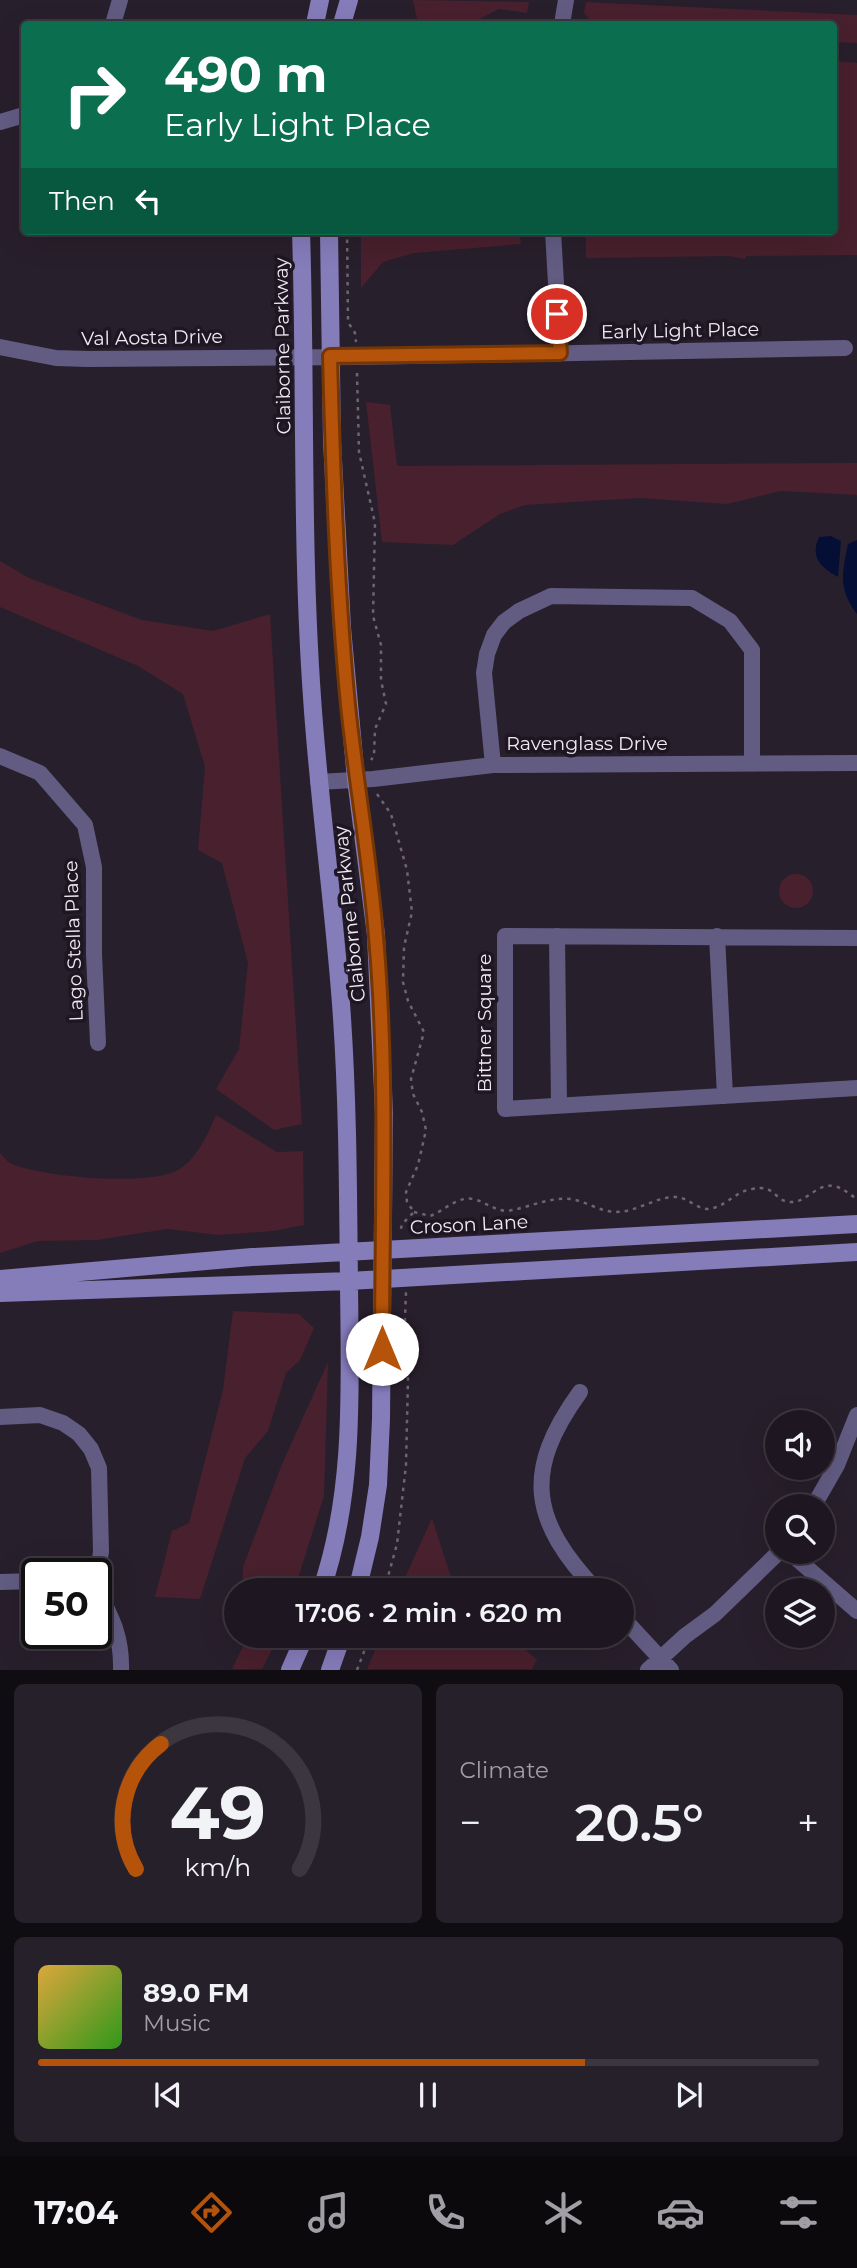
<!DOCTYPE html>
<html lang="en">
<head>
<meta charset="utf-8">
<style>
  body { margin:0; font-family:Montserrat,sans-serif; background:#26202a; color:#f1f3f6; height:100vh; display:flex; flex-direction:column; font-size:26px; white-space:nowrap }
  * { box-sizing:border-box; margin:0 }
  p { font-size:23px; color:#a19fa5 }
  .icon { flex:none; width:38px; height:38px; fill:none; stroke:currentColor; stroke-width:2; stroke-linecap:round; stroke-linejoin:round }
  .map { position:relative; height:1670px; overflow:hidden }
  .drawer { display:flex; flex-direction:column; gap:14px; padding:14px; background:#100d12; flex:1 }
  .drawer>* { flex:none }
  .banner { position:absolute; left:21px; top:21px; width:816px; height:214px; border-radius:7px; box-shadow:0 7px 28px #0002,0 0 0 2px #3c363f; background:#0b6e4f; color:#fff; overflow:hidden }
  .fabs { position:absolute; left:765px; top:1410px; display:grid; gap:14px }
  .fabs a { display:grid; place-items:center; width:70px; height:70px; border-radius:50%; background:#1e1721; box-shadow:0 7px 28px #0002,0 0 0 2px #3c363f; font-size:35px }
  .speed { position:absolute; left:21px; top:1558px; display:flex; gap:14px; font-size:35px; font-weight:700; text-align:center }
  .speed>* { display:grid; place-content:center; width:91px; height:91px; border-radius:50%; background:#1e1721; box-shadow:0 7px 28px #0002,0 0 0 2px #3c363f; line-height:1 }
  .speed .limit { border:4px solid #111; border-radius:10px; background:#fff; color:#111 }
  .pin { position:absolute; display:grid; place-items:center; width:60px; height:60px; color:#fff; margin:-30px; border:4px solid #fff; border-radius:50%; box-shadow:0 2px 7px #0007 }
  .me { position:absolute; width:77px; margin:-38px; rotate:0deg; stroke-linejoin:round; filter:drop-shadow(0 0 5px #0008) }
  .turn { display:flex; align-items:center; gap:24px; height:147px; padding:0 28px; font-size:32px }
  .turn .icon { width:91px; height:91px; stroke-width:2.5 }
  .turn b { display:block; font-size:49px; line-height:60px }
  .then { display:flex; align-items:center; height:66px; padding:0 28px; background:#0003; gap:14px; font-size:26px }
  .big { font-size:52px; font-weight:600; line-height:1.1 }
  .drawer .card { flex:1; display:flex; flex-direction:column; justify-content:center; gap:10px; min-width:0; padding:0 24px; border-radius:10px; background:#26202a }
  .drawer .dial { align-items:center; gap:0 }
  .dial svg { height:182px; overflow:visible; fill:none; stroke:#3c363f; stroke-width:7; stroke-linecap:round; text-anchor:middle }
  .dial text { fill:#f1f3f6; stroke:none }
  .song { display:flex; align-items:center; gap:21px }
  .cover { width:84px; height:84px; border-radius:10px; background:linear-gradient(135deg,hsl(40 70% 55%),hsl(110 70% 35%)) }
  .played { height:7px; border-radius:4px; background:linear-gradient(90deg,#b45309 70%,#3c363f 70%) }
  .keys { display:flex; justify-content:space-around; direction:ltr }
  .heat { display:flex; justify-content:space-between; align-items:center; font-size:38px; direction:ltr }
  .drawer .tiles { flex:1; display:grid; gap:14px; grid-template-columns:1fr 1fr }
  .card:last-child { grid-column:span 2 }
  .trip { position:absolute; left:224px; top:1578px; width:410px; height:70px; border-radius:35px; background:#1e1721; box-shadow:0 7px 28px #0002,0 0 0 2px #3c363f; font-weight:600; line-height:70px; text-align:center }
  .menu { display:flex; height:112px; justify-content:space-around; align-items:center; background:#0c090d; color:#a19fa5 }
  .menu .icon { width:49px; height:49px }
  .menu .on { color:#b45309 }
  .menu b { font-size:32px; color:#f1f3f6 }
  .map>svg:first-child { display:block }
  .green { fill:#49202d }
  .water { fill:#050f35 }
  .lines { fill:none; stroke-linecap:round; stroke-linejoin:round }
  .path { stroke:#6d6571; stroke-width:2.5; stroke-dasharray:3.5 5; stroke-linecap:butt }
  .minor { stroke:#625c83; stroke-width:16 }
  .secondary { stroke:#857cba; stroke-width:18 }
  .route-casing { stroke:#753606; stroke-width:18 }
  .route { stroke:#b45309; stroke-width:12 }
  .labels { text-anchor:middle; stroke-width:7; stroke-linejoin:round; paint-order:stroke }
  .street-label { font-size:19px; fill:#f0eaf3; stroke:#1e1623 }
</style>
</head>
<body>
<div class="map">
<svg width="857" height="1670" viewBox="0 0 857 1670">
  <rect width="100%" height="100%" fill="#281f2c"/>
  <!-- green -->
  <path class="green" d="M413 0 529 2 527 13 499 9 470 24H418Z
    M586 2 857 15V43L833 42V24H603L592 23 584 13Z
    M833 61 857 63V255L746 256 745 259 729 256 586 258V236L583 231H833Z
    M361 231H519L521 244 414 253 383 262 361 288Z
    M366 402 390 405 397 466 857 463V495L780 491 727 504 639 498 525 505 500 514 453 545 382 542Z
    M0 561 29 578 142 620 213 631 270 614 302 1124 274 1130 216 1089 239 1049 248 963 222 863 198 850 205 767 183 694 138 666 0 607Z
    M779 891a17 17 0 1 1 34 0a17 17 0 1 1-34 0Z
    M216 1115 277 1152 303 1151 304 1225 273 1231 219 1235 167 1229 97 1240 38 1241 0 1253V1153C4 1157 7 1162 12 1164 43 1177 146 1186 176 1171 196 1161 208 1134 216 1115Z
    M233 1311 299 1314 314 1328 300 1360 286 1373 268 1431 245 1458 200 1599 155 1597 172 1531 189 1523 223 1390Z
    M328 1362 324 1496 294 1591H242L243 1567 282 1464Z
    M432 1518 450 1574 465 1591H399Z
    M248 1636H279L262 1669H232Z
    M381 1636H510L537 1660 532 1669H367Z"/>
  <!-- water -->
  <path class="water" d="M831 536 841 541 838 577C820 567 810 557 819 537Z
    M857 540V614C838 589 842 573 848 544Z"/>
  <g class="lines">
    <!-- path -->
    <path class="path" d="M347 231 348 322 355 333 356 342
      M357 373 359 452 375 523 373 616 381 645V680L386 704 375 729 374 756 371 760
      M377 794 391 814 407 870 412 912 404 947 403 982 408 1001 424 1032 411 1079 413 1094 422 1112 426 1130 418 1165 406 1192 407 1202 414 1212 402 1224 400 1233
      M414 1212 430 1216C444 1211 457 1196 473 1199 486 1202 493 1210 507 1211 528 1208 548 1197 570 1199 586 1201 600 1212 616 1212 636 1212 654 1198 673 1197 687 1196 696 1209 708 1209 724 1208 736 1191 752 1189 776 1184 774 1201 790 1202 807 1203 816 1183 834 1186 843 1188 849 1194 857 1199
      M384 1591 397 1544 406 1465 408 1378 405 1319 406 1292
      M357 1670 370 1636"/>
    <!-- minor -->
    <path class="minor" d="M113 24 120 0
      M562 24 566 0
      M0 122 24 115
      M553 231 560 353
      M0 347 56 358 88 359 357 357 845 348
      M0 756 40 773 85 825 94 867V954L98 1043
      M493 765 484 673 487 654 494 635 504 622 519 611 551 596 692 598 730 621 752 650V764
      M318 782 373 779 493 765 857 763
      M557 936 559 1105
      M717 936 725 1096
      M857 938 505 936V1109L857 1088
      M580 1392C522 1472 531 1521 597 1591
      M0 1417 40 1415 63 1423 79 1434 91 1449 99 1468 101 1552 96 1581
      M813 1507 837 1465 857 1415
      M789 1552 857 1611
      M0 1582 37 1581
      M96 1587C111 1617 122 1635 121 1670
      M621 1616 671 1670
      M648 1670 685 1636 715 1614 779 1552"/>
    <!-- secondary -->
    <path class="secondary" d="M315 24 320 0
      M342 24 349 0
      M301 231C306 386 301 542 312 697 319 804 335 911 342 1018 348 1107 348 1196 349 1285 350 1387 355 1493 321 1591
      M329 231 332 441 342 628 356 779 376 935 384 1113 381 1419 378 1485 370 1537 357 1591
      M0 1279 252 1257 857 1224
      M0 1293 349 1281 857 1252
      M290 1670 305 1636
      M330 1670 342 1636"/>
  </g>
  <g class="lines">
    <defs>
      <path id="route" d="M382 1349C382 1212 388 1074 376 937 370 859 356 783 348 705 337 590 333 473 330 356L560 353 557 314"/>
    </defs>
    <!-- route casing -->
    <use href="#route" class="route-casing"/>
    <!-- route -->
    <use href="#route" class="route"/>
  </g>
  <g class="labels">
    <!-- street labels -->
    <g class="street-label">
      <text transform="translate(680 330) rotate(-1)" y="7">Early Light Place</text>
      <text transform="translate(152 337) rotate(-1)" y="7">Val Aosta Drive</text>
      <text transform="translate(282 346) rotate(-91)" y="7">Claiborne Parkway</text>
      <text x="587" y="750">Ravenglass Drive</text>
      <text transform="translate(349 914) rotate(-96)" y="7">Claiborne Parkway</text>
      <text transform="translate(73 941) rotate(-92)" y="7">Lago Stella Place</text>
      <text transform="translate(484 1023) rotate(-90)" y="7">Bittner Square</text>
      <text transform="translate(469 1224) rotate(-3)" y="7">Croson Lane</text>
    </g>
  </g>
</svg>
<div class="fabs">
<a><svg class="icon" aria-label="sound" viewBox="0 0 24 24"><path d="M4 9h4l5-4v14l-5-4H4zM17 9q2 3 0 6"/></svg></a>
<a><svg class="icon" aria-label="search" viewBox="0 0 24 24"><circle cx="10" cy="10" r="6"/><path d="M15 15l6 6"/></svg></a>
<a><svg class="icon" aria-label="layers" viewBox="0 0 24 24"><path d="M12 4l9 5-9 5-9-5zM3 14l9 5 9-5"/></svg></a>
</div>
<div class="speed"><div class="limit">50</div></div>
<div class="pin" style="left:557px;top:314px;background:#d93025"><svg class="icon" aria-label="arrive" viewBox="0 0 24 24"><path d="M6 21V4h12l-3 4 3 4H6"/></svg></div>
<svg class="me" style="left:382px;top:1349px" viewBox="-20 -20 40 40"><circle r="19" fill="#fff"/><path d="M0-13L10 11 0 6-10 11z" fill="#b45309"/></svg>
<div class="trip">17:06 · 2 min · 620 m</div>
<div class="banner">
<div class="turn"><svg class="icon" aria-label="right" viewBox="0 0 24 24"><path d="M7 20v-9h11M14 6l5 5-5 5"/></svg><div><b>490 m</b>Early Light Place</div></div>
<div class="then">Then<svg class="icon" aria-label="left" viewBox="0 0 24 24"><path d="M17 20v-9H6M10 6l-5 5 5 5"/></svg></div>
</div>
</div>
<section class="drawer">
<div class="tiles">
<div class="card dial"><svg viewBox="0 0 100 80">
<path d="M14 69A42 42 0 1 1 86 69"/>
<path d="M14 69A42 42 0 0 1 25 14" stroke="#b45309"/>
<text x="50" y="56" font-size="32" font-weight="700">49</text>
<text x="50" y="72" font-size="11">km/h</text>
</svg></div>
<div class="card"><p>Climate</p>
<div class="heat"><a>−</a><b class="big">20.5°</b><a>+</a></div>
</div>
<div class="card">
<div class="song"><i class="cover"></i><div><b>89.0 FM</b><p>Music</p></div></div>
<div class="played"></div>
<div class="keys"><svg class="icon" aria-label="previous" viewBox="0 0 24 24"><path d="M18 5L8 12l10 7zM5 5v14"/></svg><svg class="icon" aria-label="pause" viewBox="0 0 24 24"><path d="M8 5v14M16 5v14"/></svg><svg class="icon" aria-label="next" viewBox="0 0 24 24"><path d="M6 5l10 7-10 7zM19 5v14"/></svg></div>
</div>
</div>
</section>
<nav class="menu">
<b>17:04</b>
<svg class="icon on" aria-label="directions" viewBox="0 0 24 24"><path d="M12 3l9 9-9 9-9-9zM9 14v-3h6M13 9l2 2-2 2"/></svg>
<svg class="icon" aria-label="music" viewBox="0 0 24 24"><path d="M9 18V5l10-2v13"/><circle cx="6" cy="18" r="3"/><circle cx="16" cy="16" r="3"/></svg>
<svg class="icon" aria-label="phone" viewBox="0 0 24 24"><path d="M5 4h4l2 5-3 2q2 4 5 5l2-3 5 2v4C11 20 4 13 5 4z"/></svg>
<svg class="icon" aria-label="climate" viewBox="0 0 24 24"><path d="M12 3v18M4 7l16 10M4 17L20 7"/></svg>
<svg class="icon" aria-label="car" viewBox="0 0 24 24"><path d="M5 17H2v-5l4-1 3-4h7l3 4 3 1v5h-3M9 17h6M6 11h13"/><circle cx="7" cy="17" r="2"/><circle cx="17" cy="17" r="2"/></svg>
<svg class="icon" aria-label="filters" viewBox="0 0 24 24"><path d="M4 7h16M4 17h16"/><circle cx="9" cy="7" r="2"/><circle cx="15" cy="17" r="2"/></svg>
</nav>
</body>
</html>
